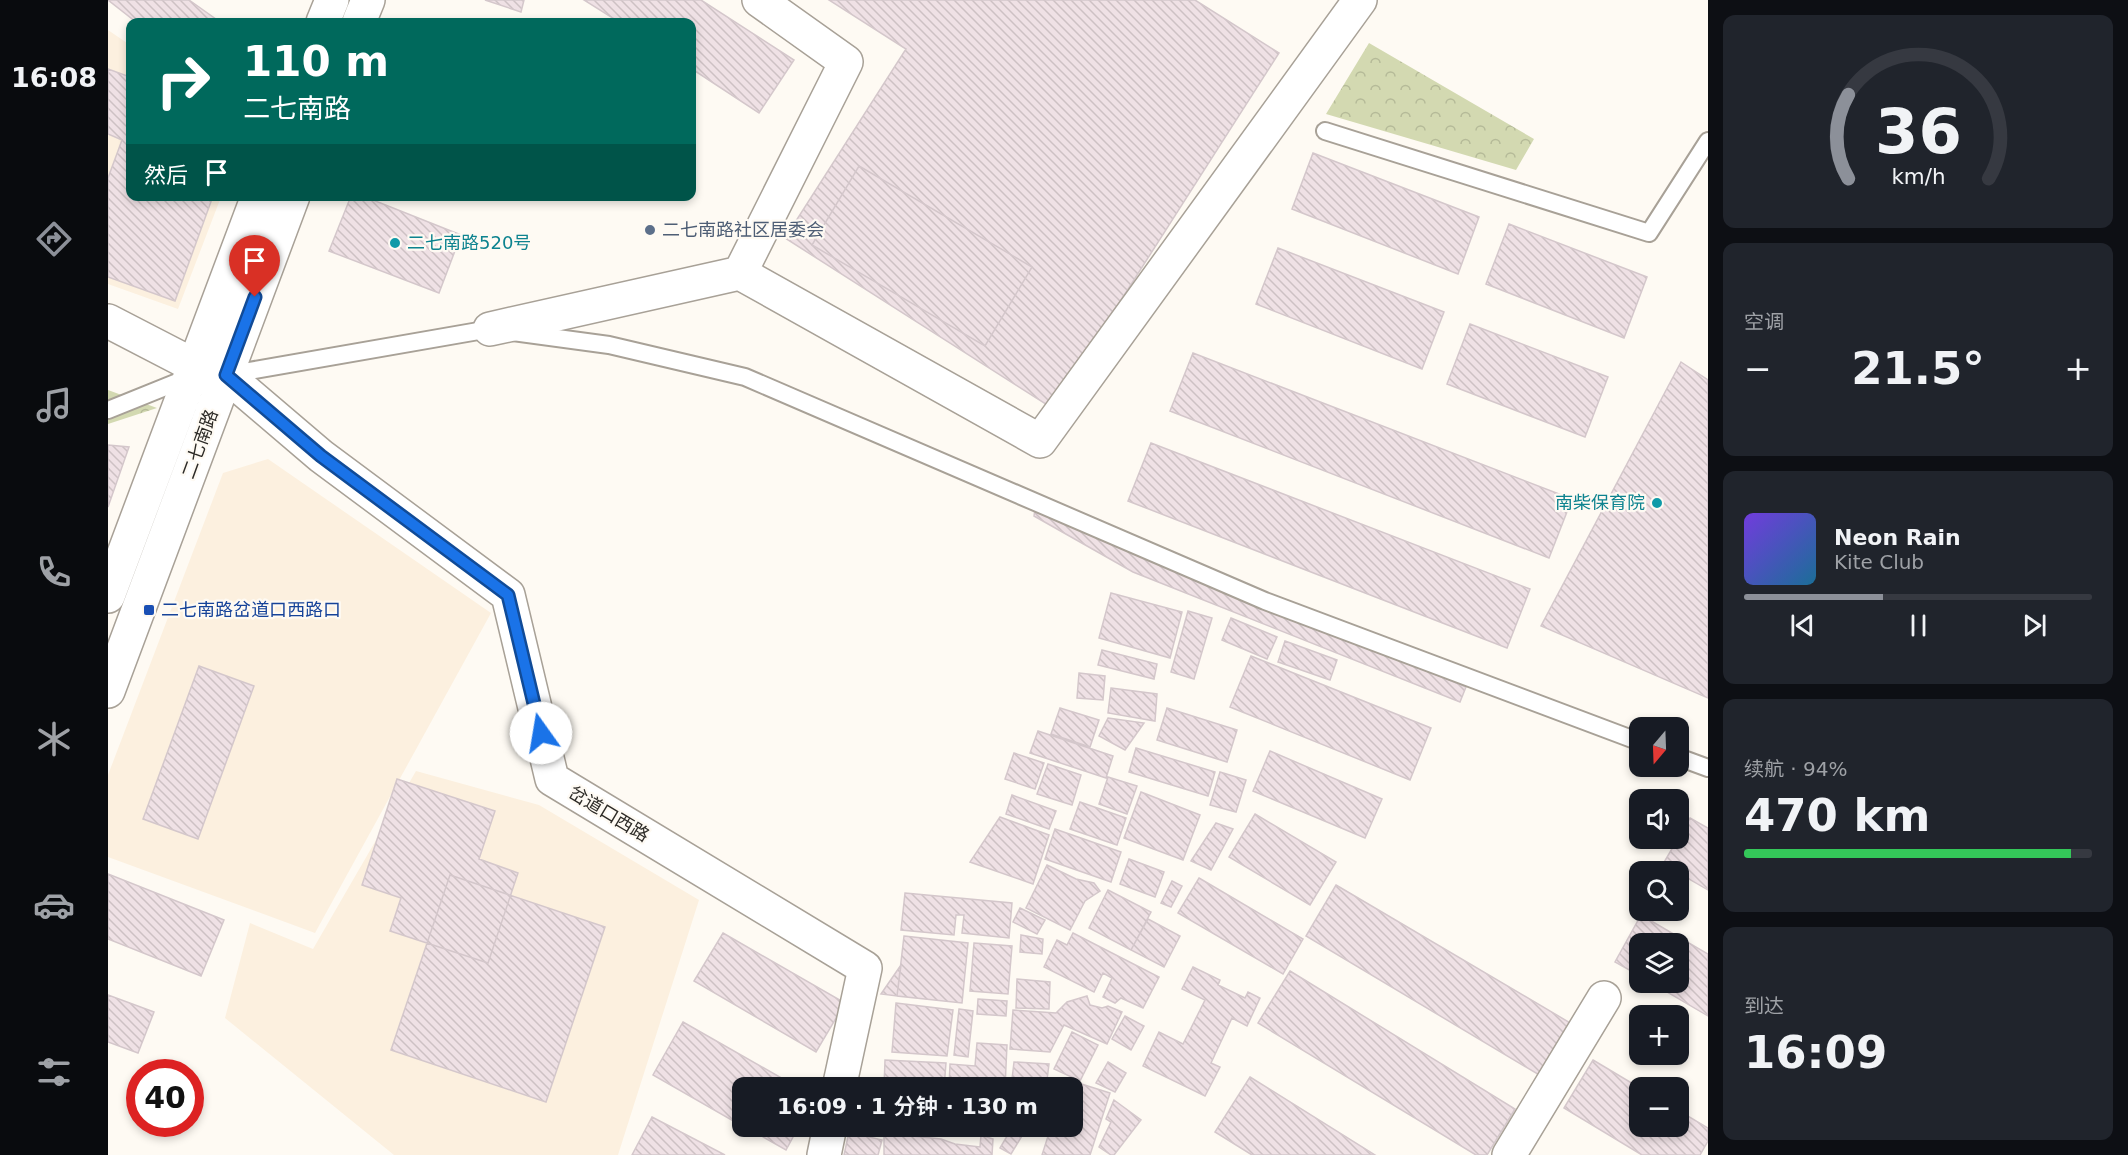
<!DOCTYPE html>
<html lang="zh">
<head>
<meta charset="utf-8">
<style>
  body { margin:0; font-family:"DejaVu Sans","Noto Sans SC",sans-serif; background:#20242c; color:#f1f3f6; height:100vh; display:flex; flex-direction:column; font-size:22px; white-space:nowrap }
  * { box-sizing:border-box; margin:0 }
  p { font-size:20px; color:#9ea1a6 }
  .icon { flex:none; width:33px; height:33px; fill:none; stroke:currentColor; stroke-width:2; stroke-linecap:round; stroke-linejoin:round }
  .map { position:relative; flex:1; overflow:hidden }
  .side { display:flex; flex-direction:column; gap:15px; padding:15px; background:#0d0f14; width:420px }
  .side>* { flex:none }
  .top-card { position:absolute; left:18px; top:18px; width:570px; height:183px; border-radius:12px; box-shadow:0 3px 9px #0003; background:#00695c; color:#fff; overflow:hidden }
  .needle { width:39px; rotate:199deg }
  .fabs { position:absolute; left:1521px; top:717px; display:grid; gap:12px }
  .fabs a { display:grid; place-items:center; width:60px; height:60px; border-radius:12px; background:#171b24; box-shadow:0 3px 9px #0003; font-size:30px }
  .speed { position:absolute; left:18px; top:1059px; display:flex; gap:12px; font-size:30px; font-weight:700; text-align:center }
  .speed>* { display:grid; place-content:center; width:78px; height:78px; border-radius:50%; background:#171b24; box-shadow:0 3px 9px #0003; line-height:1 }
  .speed .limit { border:9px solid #d22; background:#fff; color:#111 }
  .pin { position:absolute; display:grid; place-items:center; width:51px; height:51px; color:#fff; margin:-62px -26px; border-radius:50% 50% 50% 0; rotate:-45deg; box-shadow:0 0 6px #0007 }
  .pin .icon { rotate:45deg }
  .me { position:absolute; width:66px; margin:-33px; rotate:347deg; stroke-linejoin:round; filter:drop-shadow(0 0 4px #0008) }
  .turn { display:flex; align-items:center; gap:21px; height:126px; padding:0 18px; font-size:27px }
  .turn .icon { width:78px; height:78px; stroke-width:2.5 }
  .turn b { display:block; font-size:42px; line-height:51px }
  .then { display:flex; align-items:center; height:57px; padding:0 18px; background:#0003; gap:12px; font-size:22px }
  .big { font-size:45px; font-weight:600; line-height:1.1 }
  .side .tile { flex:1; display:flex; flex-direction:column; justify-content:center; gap:9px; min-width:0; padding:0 21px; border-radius:12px; background:#20242c }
  .side .dial { align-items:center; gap:0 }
  .dial svg { height:156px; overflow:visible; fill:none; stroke:#363941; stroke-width:7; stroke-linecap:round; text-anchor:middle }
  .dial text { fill:#f1f3f6; stroke:none }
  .song { display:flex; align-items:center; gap:18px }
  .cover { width:72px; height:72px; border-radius:9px; background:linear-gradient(135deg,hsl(260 70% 55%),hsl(200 70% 35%)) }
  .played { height:6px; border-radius:3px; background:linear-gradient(90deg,#8c9099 40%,#363941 40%) }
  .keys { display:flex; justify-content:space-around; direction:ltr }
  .heat { display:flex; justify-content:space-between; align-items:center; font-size:33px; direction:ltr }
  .charge { height:9px; border-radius:4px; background:linear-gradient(90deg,#34c759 94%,#363941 0) }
  .trip { position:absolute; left:624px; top:1077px; width:351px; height:60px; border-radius:12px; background:#171b24; box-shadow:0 3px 9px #0003; font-weight:600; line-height:60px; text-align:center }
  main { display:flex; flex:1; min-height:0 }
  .tabs { display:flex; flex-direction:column; width:108px; justify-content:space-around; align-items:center; background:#090b0e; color:#9ea1a6 }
  .tabs .icon { width:42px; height:42px }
  .tabs .current { color:#8c9099 }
  .tabs b { font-size:27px; color:#f1f3f6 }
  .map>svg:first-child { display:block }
  .built { fill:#fcf0df }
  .park { fill:url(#park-crowns) }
  .building { fill:url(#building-back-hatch); stroke:#d4c7cb; stroke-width:1.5 }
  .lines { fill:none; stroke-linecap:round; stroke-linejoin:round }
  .lane-casing { stroke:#a8a197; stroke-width:20 }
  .street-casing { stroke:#a8a197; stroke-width:36 }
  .secondary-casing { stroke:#a8a197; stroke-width:36 }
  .lane { stroke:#fff; stroke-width:16 }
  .street { stroke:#fff; stroke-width:33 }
  .secondary { stroke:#fff; stroke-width:33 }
  .route-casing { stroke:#114b97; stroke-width:15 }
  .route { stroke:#1a73e8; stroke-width:10 }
  .service-dot { fill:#5c6f8a; stroke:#fefaf3; stroke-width:2 }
  .culture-dot { fill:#0f9aa8; stroke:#fefaf3; stroke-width:2 }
  .transit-dot { fill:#1a4fb4; stroke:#fefaf3; stroke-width:2 }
  .labels { text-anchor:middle; stroke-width:4.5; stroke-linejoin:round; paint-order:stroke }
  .service-label { font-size:18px; fill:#4e5e75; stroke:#fefaf3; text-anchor:start }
  .culture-label { font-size:18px; fill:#0d838f; stroke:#fefaf3; text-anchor:start }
  .street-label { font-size:18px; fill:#2d2b27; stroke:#fefaf3 }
  .transit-label { font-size:18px; fill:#164399; stroke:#fefaf3; text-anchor:start }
</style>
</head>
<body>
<main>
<nav class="tabs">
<b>16:08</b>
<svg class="icon current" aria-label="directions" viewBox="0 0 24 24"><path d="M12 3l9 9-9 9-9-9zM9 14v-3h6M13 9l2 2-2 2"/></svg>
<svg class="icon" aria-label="music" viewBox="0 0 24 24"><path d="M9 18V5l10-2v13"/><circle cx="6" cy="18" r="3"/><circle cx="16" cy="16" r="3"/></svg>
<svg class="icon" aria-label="phone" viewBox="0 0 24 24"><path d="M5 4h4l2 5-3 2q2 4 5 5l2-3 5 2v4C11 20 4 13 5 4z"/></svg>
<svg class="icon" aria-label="climate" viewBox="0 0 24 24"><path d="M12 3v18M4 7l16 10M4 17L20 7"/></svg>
<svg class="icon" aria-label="car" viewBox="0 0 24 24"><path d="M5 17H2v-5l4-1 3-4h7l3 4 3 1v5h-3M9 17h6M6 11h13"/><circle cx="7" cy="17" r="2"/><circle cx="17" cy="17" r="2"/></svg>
<svg class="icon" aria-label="filters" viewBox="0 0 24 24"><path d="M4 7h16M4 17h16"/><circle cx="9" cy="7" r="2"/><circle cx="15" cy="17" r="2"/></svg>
</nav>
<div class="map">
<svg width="1600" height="1155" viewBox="0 0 1600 1155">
  <defs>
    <pattern id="park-crowns" width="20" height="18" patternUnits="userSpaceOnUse" patternTransform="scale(1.5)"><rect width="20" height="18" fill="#d3d9b1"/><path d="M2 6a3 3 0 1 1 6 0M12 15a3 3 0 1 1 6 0" fill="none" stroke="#b5ba98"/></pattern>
    <pattern id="building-back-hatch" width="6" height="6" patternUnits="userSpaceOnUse" patternTransform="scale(1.5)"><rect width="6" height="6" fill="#efe1e5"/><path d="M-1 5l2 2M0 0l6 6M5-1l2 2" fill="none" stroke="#cdc1c4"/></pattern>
  </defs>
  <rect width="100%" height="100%" fill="#fefaf3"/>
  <!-- built -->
  <path class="built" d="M0 30 22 45V196L113 197 70 309 0 284Z
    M160 459 383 613 207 933 0 857V775L115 473Z
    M308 771 431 805 591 900 510 1155H286L117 1018 142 923 205 949Z"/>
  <!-- park -->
  <path class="park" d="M1261 43 1426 139 1408 170 1218 114Z
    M0 390 49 408 0 424Z"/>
  <!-- building -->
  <path class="building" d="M0 0H81L112 22H28Z
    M377 0H416L413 12Z
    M476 0H593L686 60 651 113 584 69V22H511Z
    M721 0H1087L1171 53 944 408 677 238 798 49Z
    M0 69 22 77V196H105L67 301 0 277V178L14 140 0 134Z
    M1205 153 1371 217 1350 274 1184 209Z
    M751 166 924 267 877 346 704 245Z
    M243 196H255L353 235 331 293 221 251Z
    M1401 224 1539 277 1516 338 1378 284Z
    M1170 248 1336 312 1314 369 1148 304Z
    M1362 324 1500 377 1477 437 1339 384Z
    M1085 353 1464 499 1441 558 1062 411Z
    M1573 362 1600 380V698L1433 626Z
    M1043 443 1422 589 1399 648 1020 501Z
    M0 445 21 447 0 507Z
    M927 509 1358 687 1352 702 1025 572 926 516Z
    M1003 593 1074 612 1062 658 991 638Z
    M1080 611 1104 618 1086 679 1063 672Z
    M1123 618 1169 637 1159 659 1114 640Z
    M1177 641 1229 660 1222 680 1170 662Z
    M994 650 1049 664 1046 679 990 665Z
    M1143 656 1323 728 1302 780 1122 707Z
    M91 666 146 686 90 839 35 819Z
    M971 673 997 676 995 700 969 698Z
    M1003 688 1049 694 1047 721 1000 713Z
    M952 708 991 720 982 747 943 734Z
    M1059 708 1129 730 1119 762 1049 740Z
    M1000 718 1036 723 1017 750 991 736Z
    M930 731 1005 756 998 778 922 753Z
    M1028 748 1107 772 1100 796 1021 772Z
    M1162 751 1274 799 1257 838 1145 791Z
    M906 753 936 763 927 789 897 779Z
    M940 764 973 775 964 805 929 794Z
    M1112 772 1138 780 1128 812 1102 805Z
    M1000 777 1029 786 1019 814 991 804Z
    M289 779 387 811 371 859 410 873 380 963 282 931 293 898 254 885Z
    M1033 792 1092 815 1075 860 1016 838Z
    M904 795 948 811 941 829 898 814Z
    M972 802 1018 818 1009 845 962 829Z
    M1147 814 1228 862 1202 905 1121 857Z
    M892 817 941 835 925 884 862 862Z
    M1582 818 1600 828V890L1555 864Z
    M1108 823 1125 829 1103 870 1083 861Z
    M947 829 1013 852 1003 882 937 859Z
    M1021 859 1056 872 1047 897 1012 884Z
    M939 865 968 879 986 883 992 891 977 901 962 930 918 908Z
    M0 874 116 920 93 976 0 939Z
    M342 875 497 927 438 1102 283 1050Z
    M1091 878 1195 939 1175 974 1070 913Z
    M1064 881 1074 886 1063 907 1053 903Z
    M1228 885 1464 1024 1433 1076 1198 936Z
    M1000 890 1043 912 1023 950 981 928Z
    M797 893 904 903 901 938 854 933 856 915H848L846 935 793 930Z
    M912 908 937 920 929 934 905 922Z
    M1533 915 1600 954V1016L1542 982H1570V944H1532V976L1507 962Z
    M1040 919 1072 936 1056 967 1023 950Z
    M615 933 737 1003 708 1052 586 981Z
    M965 933 1051 977 1035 1008 1013 998 1007 1003 995 997 1004 978 995 973 986 992 936 967 949 940 959 945Z
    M913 935 935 939 934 954 912 952Z
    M796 936 860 943 854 1003 789 996Z
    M866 943 904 946 900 994 862 991Z
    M793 965 789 996 773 994Z
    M1085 967 1112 980 1110 985 1137 998 1140 992 1152 998 1139 1026 1124 1018 1103 1063 1112 1067 1097 1096 1035 1066 1051 1032 1075 1044 1097 1000 1074 989Z
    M1182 971 1407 1109 1379 1155H1368L1150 1023Z
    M909 979 942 982 941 1009 908 1008Z
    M0 995 46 1012 30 1053 0 1042Z
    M979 996 982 1005 994 1008 1000 1006 1014 1012 999 1044 956 1025 942 1052 902 1049 905 1010 948 1013 959 1002Z
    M870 999 899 1001 898 1016 869 1014Z
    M788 1003 845 1010 839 1056 784 1052Z
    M851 1009 865 1011 860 1057 846 1055Z
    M1017 1016 1036 1026 1023 1050 1004 1039Z
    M575 1022 691 1088H634V1126L545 1075Z
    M964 1032 990 1045 972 1081 946 1069Z
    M869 1043 899 1045 897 1088H841L842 1064 867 1066Z
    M777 1060 838 1063 836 1088H776Z
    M1485 1060 1532 1088V1126H1570V1110L1600 1128V1141L1592 1155H1534L1456 1108Z
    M906 1062 941 1064 938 1088H903Z
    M1000 1062 1018 1073 1007 1092 988 1083Z
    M1142 1077 1267 1155H1144L1107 1132Z
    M964 1081 1002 1093 982 1155H934L942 1130 938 1126H964V1088H962Z
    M1006 1100 1033 1120 1006 1155H1003L991 1147 1003 1122 998 1119Z
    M544 1117 617 1155H524Z
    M636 1126H691L678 1150Z
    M905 1126H920L903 1154 892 1148Z
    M741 1132 774 1140 770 1155H736Z
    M776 1133 833 1139 847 1144 872 1147 873 1135 885 1139 884 1155H776Z"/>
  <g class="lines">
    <defs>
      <path id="lane" d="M1217 131 1541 233 1600 141
        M118 375 382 329 501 345 637 377 1157 601 1532 742
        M0 410 82 377
        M1570 757 1600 768"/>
      <path id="street" d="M632 273 738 62 651 0
        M382 329 632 273 932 441 1252 0
        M1401 1155 1496 998"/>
      <path id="secondary" d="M215 22 224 0
        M251 22 260 0
        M0 321 87 366 118 375 213 456 400 595 444 779 757 968 731 1088
        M0 596 150 196
        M0 691 185 196
        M716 1155 722 1126"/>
    </defs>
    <!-- lane casing -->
    <use href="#lane" class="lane-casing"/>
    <!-- street casing -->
    <use href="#street" class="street-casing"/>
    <!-- secondary casing -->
    <use href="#secondary" class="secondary-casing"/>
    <!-- lane -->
    <use href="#lane" class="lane"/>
    <!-- street -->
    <use href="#street" class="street"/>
    <!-- secondary -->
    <use href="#secondary" class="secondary"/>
  </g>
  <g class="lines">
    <defs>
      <path id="route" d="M147 297 118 375 213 456 400 595 433 733"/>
    </defs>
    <!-- route casing -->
    <use href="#route" class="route-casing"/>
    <!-- route -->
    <use href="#route" class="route"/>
  </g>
  <!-- markers -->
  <circle class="service-dot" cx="542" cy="230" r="6"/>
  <g class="culture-dot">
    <circle cx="287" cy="243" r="6"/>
    <circle cx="1549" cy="503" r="6"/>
  </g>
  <rect class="transit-dot" x="35" y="604" width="12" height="12" rx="3"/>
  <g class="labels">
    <!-- service labels -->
    <g class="service-label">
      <text x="554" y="236">二七南路社区居委会</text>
    </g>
    <!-- culture labels -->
    <g class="culture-label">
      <text x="299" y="249">二七南路520号</text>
      <text x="1537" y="509" text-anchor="end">南柴保育院</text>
    </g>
    <!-- street labels -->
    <g class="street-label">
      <text transform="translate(92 444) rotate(-70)" y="6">二七南路</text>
      <text transform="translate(501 814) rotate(31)" y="6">岔道口西路</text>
    </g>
    <!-- transit labels -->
    <g class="transit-label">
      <text x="53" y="616">二七南路岔道口西路口</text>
    </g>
  </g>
</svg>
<div class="fabs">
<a><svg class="needle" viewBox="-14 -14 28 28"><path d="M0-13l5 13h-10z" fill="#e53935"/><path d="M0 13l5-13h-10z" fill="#9ea1a6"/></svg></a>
<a><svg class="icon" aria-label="sound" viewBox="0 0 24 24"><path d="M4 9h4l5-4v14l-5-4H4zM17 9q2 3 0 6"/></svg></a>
<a><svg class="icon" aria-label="search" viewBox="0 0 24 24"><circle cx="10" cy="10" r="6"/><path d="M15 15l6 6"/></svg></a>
<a><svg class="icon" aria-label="layers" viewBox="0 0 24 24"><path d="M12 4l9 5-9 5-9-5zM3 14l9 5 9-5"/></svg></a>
<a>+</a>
<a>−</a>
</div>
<div class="speed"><div class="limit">40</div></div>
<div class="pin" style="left:147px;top:297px;background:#d93025"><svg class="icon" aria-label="arrive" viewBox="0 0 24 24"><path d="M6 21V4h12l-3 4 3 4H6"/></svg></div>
<svg class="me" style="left:433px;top:733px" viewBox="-20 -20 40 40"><circle r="19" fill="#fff"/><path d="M0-13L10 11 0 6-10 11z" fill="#1a73e8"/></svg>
<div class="trip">16:09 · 1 分钟 · 130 m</div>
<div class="top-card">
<div class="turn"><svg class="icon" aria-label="right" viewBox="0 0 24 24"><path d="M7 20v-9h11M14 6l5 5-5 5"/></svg><div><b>110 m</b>二七南路</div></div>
<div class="then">然后<svg class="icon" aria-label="arrive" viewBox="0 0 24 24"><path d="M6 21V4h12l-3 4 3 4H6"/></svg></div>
</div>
</div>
<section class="side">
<div class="tile dial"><svg viewBox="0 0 100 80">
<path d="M14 69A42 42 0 1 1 86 69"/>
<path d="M14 69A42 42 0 0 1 14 26" stroke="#8c9099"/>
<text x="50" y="56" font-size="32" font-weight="700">36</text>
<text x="50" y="72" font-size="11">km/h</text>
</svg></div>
<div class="tile"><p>空调</p>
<div class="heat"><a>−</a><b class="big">21.5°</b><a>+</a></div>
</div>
<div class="tile">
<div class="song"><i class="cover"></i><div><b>Neon Rain</b><p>Kite Club</p></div></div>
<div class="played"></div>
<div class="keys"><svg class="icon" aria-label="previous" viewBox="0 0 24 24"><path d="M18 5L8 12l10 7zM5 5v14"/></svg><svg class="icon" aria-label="pause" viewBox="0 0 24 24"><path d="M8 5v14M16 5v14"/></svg><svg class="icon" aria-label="next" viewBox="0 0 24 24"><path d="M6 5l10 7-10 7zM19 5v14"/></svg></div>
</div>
<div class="tile"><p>续航 · 94%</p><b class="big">470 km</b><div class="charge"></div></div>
<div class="tile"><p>到达</p><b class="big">16:09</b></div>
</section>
</main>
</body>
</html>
